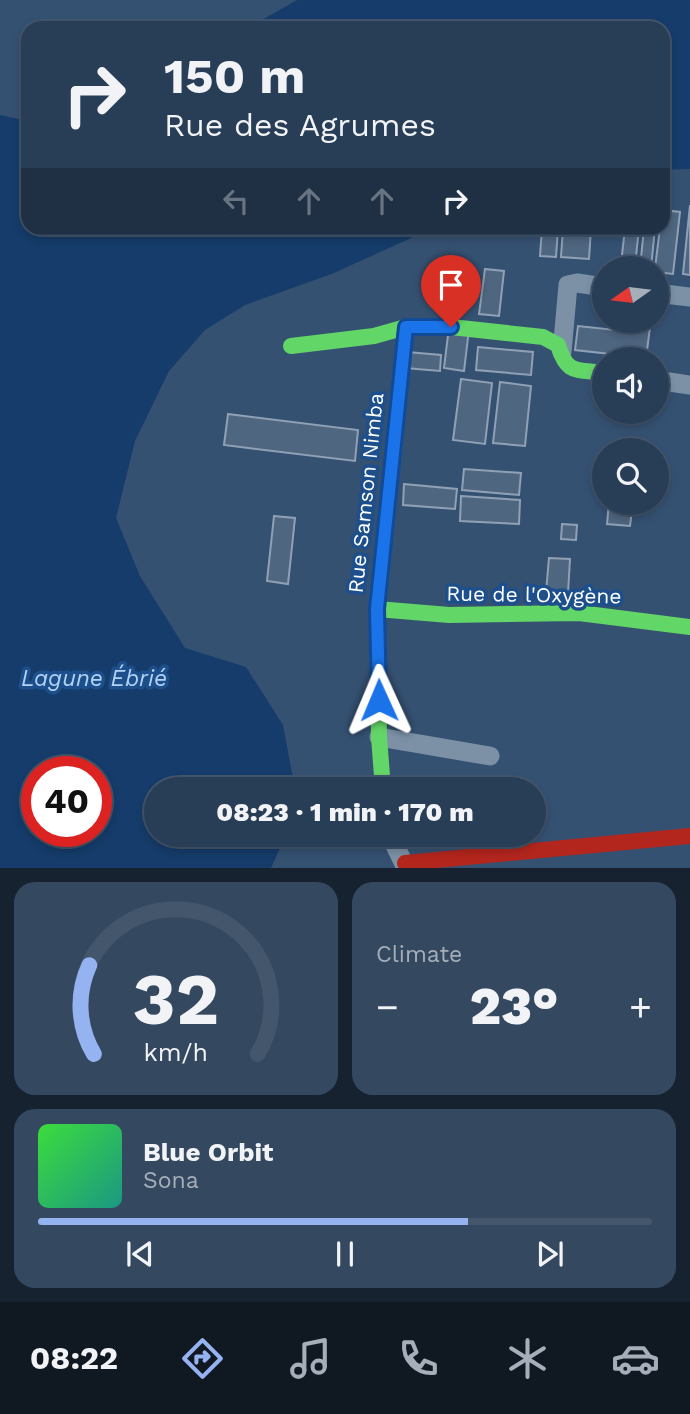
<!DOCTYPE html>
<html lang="en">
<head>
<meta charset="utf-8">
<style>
  body { margin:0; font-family:"Work Sans",sans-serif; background:#344860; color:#f1f3f6; height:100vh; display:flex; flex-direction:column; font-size:26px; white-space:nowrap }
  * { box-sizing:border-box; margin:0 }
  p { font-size:23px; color:#a5aeb9 }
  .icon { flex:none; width:38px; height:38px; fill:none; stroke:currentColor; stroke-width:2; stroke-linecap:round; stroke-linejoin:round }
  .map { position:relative; height:868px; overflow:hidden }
  .drawer { display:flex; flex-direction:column; gap:14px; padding:14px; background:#16222f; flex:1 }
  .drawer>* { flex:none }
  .guide { position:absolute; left:21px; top:21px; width:649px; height:214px; border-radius:21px; box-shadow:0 4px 10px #0003,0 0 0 2px #44566c; background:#283d56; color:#f1f3f6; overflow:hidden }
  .needle { width:46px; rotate:256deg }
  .controls { position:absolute; left:592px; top:256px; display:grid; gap:14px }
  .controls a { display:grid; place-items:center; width:77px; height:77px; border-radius:50%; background:#283d56; box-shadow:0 4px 10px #0003,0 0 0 2px #44566c; font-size:35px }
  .speed { position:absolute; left:21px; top:756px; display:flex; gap:14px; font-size:35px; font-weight:700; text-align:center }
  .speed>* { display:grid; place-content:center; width:91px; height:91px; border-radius:50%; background:#283d56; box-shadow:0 4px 10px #0003,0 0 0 2px #44566c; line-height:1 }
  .speed .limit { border:10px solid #d22; background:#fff; color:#111 }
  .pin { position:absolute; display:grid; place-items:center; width:60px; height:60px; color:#fff; margin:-72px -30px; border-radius:50% 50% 50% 0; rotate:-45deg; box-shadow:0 0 7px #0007 }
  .pin .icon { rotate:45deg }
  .me { position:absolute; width:77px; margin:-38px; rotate:359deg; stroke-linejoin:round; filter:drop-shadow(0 0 5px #0008) }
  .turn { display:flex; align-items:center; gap:24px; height:147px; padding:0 28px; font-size:32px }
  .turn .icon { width:91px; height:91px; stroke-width:2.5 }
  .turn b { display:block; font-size:49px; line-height:60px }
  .lanes { display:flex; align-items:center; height:66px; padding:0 28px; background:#0003; justify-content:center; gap:35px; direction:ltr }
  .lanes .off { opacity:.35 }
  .big { font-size:52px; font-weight:800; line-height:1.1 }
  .drawer .card { flex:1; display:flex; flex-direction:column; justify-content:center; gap:10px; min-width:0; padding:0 24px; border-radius:21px; background:#344860 }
  .drawer .dial { align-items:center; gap:0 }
  .dial svg { height:182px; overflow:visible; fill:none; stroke:#44566c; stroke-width:7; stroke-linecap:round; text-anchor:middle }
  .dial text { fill:#f1f3f6; stroke:none }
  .song { display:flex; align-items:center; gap:21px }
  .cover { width:84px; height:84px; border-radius:10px; background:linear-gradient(135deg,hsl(120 70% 55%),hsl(170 70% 35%)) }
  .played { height:7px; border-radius:4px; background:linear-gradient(90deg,#95b2f1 70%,#44566c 70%) }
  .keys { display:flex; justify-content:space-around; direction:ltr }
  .heat { display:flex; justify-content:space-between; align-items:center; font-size:38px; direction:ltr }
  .drawer .tiles { flex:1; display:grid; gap:14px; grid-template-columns:1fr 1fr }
  .card:last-child { grid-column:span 2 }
  .trip { position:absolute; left:144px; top:777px; width:402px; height:70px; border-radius:35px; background:#283d56; box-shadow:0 4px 10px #0003,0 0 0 2px #44566c; font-weight:800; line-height:70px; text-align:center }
  .menu { display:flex; height:112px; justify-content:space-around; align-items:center; background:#101822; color:#a5aeb9 }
  .menu .icon { width:49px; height:49px }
  .menu .on { color:#95b2f1 }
  .menu b { font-size:32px; color:#f1f3f6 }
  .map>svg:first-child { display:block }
  .water { fill:#153c6a; fill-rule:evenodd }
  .building { fill:#4f6681; stroke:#90a1b5; stroke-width:2 }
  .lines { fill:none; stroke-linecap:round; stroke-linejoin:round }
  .street { stroke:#7c91a6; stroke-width:19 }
  .fast { stroke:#63d668; stroke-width:16 }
  .jam { stroke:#b3261e; stroke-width:16 }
  .route-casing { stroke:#114b97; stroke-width:18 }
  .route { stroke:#1a73e8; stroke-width:12 }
  .labels { text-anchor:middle; stroke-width:7; stroke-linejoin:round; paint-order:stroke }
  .street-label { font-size:21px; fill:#fff; stroke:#1c4f8b }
  .water-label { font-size:23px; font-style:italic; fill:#b3d2f4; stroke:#1c4f8b }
</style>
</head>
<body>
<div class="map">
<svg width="690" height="868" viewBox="0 0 690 868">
  <rect width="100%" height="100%" fill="#355172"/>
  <!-- water -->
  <path class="water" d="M297 0H690V169L663 170V28H248Z
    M0 115 28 121V228H433L334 273 245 305 205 330 169 371 135 441 116 518 140 576 185 648 246 667 283 725 295 789H156V835H286L271 868H0ZM37 772H96V831H37Z"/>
  <!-- building -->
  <path class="building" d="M690 205V275L683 274Z
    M663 210 680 212 673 274 656 272 655 268 660 228H663Z
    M542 228H558L556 257 540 256Z
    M563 228H591L589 259 561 257Z
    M625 228H639L635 266 621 264Z
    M644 228H655L651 268H640Z
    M485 269 504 271 499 316 479 314Z
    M623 320H651L646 358 575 350 578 326 634 332 635 323Z
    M449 327 469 329 464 371 444 368Z
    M478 347 533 352 531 375 476 370Z
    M407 352 441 355 440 371 405 368Z
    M461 379 492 383 485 444 453 440Z
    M500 382 531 386 525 446 493 443Z
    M228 414 358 430 355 461 224 445Z
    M464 469 521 473 519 495 462 490Z
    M404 484 457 489 455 509 403 505Z
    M461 496 520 500 519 524 460 521Z
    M609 502H633L630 526 607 524Z
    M274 516 295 518 288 584 267 581Z
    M562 524 577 525 576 540 561 539Z
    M549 558 570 559 568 594 546 592Z"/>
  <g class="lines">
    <!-- street -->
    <path class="street" d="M656 293 690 297
      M562 352 568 285 577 283 604 287
      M656 380 690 385
      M379 737 490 756
      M390 835 406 868"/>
    <!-- fast -->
    <path class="fast" d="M291 346 374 336 406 327H451L543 337 558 345C567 375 576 369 604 373
      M377 609 449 615 579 613 690 627
      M383 789 379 737 377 609 406 327"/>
    <!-- jam -->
    <path class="jam" d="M405 863 690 836"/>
  </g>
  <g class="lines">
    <defs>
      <path id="route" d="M379 700 377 609 406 327H451"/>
    </defs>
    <!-- route casing -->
    <use href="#route" class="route-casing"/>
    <!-- route -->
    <use href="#route" class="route"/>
  </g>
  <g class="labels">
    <!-- street labels -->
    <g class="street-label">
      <text transform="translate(366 493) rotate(-84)" y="7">Rue Samson Nimba</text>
      <text transform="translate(534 595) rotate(1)" y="7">Rue de l'Oxygène</text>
    </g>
    <!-- water labels -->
    <g class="water-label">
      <text x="94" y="686">Lagune Ébrié</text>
    </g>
  </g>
</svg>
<div class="controls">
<a><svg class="needle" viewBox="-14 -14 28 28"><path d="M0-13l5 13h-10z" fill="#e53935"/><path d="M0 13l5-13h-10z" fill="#a5aeb9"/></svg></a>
<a><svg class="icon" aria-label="sound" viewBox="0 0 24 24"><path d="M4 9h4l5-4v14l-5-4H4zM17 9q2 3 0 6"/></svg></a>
<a><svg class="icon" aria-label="search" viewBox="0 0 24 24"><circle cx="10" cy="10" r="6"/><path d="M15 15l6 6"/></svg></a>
</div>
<div class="speed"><div class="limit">40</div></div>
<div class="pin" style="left:451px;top:327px;background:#d93025"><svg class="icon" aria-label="arrive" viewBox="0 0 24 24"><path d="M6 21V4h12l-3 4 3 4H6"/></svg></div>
<svg class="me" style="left:379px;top:700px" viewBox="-20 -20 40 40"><path d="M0-17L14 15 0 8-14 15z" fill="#1a73e8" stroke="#fff" stroke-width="4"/></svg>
<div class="trip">08:23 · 1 min · 170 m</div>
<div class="guide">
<div class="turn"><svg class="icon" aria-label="right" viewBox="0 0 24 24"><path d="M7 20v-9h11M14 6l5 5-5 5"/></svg><div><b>150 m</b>Rue des Agrumes</div></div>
<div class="lanes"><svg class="icon off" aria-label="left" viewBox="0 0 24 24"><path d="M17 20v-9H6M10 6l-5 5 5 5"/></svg><svg class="icon off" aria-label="ahead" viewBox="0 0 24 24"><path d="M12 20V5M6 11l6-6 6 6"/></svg><svg class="icon off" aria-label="ahead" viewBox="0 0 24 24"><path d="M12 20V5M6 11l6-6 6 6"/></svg><svg class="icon" aria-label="right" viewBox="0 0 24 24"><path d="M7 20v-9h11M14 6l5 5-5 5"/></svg></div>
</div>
</div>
<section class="drawer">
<div class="tiles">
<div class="card dial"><svg viewBox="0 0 100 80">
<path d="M14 69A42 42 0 1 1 86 69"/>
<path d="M14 69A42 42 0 0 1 12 30" stroke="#95b2f1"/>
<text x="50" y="56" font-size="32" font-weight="700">32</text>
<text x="50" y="72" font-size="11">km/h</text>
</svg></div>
<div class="card"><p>Climate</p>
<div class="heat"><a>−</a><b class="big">23°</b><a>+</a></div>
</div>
<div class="card">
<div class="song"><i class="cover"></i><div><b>Blue Orbit</b><p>Sona</p></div></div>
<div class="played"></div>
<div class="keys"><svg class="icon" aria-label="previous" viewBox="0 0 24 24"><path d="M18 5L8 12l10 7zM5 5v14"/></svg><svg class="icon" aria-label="pause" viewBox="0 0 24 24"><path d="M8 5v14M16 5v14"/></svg><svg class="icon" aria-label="next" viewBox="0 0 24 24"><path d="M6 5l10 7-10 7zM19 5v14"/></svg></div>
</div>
</div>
</section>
<nav class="menu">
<b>08:22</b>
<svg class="icon on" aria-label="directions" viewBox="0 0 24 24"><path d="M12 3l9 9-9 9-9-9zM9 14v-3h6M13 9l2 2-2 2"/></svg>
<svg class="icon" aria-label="music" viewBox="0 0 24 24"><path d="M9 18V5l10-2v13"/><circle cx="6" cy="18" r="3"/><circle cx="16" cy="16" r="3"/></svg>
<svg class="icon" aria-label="phone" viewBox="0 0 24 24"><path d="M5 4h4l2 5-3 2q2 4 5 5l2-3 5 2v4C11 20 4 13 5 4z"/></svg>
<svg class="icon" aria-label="climate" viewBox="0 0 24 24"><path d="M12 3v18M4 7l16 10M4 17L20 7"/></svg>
<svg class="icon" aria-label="car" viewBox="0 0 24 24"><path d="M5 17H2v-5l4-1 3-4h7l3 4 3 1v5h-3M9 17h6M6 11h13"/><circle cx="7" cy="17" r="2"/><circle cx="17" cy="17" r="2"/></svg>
</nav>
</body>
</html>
